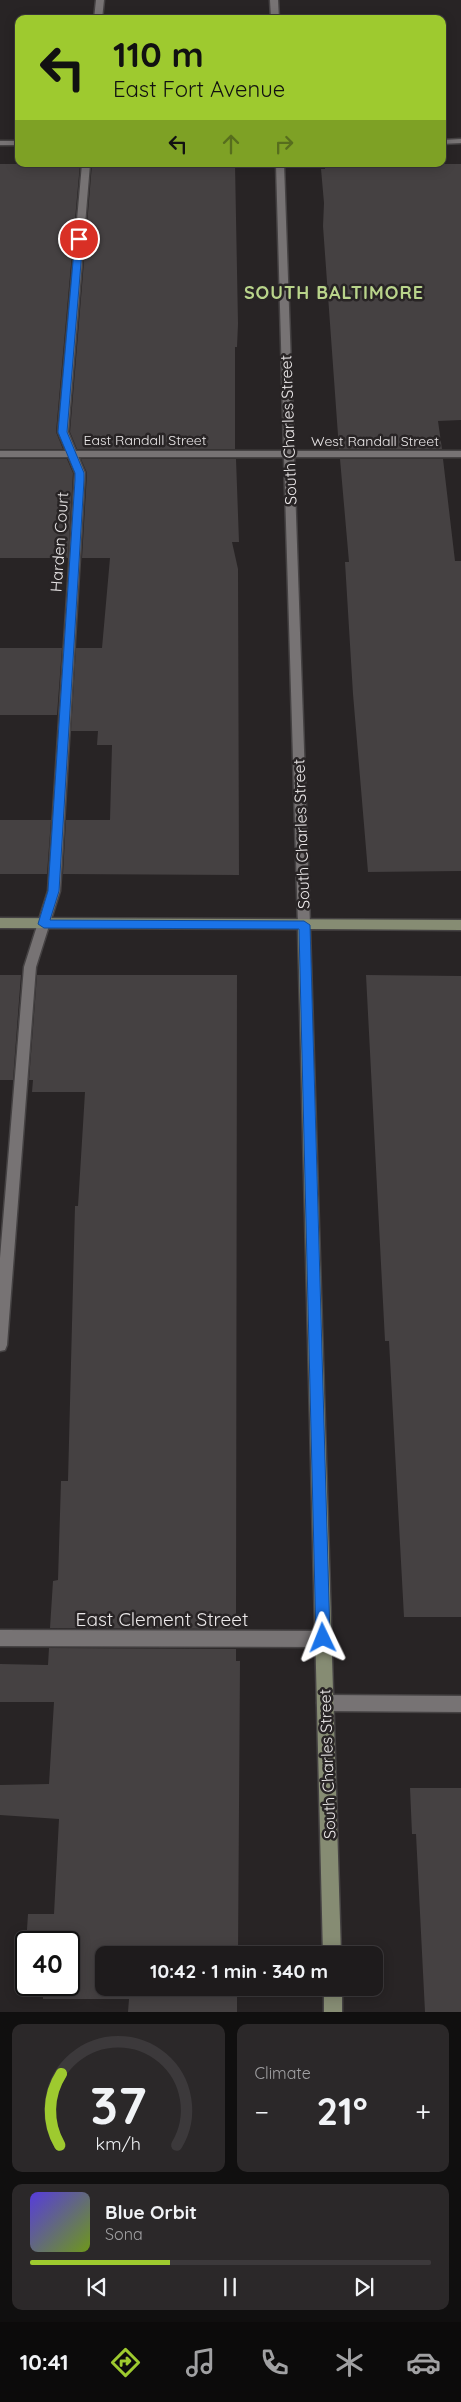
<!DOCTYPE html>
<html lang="en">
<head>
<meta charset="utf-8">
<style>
  body { margin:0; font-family:Quicksand,sans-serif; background:#2b2829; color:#f1f3f6; height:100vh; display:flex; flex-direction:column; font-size:19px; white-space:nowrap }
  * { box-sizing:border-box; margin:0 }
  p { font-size:16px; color:#a1a1a3 }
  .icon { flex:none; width:28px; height:28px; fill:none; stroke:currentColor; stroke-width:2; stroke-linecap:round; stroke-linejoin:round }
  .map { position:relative; height:2012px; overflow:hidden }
  .drawer { display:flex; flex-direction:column; gap:12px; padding:12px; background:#100f0f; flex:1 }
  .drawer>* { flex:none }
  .hud { position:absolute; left:15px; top:15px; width:431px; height:152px; border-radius:10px; box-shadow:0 2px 12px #0003,0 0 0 1px #3c393b; background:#9eca2f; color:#111; overflow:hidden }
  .speed { position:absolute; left:15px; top:1931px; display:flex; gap:10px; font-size:25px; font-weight:700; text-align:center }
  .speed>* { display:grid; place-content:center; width:65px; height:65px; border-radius:50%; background:#1e1b1c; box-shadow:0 2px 12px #0003,0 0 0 1px #3c393b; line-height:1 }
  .speed .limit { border:2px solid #111; border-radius:8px; background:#fff; color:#111 }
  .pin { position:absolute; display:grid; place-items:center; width:42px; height:42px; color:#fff; margin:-21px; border:2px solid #fff; border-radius:50%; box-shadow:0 1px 5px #0007 }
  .me { position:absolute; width:55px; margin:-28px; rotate:358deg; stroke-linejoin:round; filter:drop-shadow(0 0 4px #0008) }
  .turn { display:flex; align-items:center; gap:18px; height:105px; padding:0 15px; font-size:22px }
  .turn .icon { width:65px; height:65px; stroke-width:2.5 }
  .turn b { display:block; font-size:35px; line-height:42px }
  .lanes { display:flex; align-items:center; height:48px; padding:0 15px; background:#0003; justify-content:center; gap:25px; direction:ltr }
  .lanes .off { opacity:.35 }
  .big { font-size:38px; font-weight:700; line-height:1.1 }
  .drawer .widget { flex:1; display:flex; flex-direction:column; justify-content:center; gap:8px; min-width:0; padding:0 18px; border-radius:10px; background:#2b2829 }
  .drawer .dial { align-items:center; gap:0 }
  .dial svg { height:130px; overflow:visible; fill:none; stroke:#3c393b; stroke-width:7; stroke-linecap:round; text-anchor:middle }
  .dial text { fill:#f1f3f6; stroke:none }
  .song { display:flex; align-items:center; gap:15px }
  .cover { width:60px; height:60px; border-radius:8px; background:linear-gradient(135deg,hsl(250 70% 55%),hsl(80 70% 35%)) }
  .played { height:5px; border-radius:2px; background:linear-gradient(90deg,#9eca2f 35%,#3c393b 35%) }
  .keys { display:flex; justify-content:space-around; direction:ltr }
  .heat { display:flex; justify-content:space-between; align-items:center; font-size:28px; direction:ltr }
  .drawer .tiles { flex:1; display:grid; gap:12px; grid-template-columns:1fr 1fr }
  .widget:last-child { grid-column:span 2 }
  .trip { position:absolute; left:95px; top:1946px; width:288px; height:50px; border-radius:10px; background:#1e1b1c; box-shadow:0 2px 12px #0003,0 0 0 1px #3c393b; font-weight:700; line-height:50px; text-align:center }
  .menu { display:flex; height:80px; justify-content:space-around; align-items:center; background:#0c0b0b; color:#a1a1a3 }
  .menu .icon { width:35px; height:35px }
  .menu .on { color:#9eca2f }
  .menu b { font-size:22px; color:#f1f3f6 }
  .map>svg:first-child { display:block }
  .building { fill:#454142 }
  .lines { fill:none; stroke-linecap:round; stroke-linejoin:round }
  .lane-casing { stroke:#454243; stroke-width:3 }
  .street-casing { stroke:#454243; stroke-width:3 }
  .secondary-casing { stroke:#454243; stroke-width:3 }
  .lane { fill:#777374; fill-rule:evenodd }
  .street { fill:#777374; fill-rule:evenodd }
  .secondary { fill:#868c73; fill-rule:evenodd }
  .route { fill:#1a73e8; stroke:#114b97 }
  .labels { text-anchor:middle; stroke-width:5; stroke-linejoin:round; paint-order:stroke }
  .far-street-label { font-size:14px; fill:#ebe8e9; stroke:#282425 }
  .street-label { font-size:16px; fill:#ebe8e9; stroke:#282425 }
  .far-district-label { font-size:18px; font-weight:bold; letter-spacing:1px; fill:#b9d48b; stroke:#282425 }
  .near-street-label { font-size:19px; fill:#ebe8e9; stroke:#282425 }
</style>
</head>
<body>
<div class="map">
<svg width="461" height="2012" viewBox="0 0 461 2012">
  <rect width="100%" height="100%" fill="#282425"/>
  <!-- building -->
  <path class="building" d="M0 164H80L56 432 63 449H0Z
    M92 164H235L238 324 237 347H235V449H77L70 432Z
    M325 164H461V420L438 421 442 449H339L323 226 324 203 321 169H325Z
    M0 459H67L73 473 68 558H0Z
    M81 459H236L239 542H232L238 569 239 875 63 874 66 820H110L112 745H97L98 731H71L76 648H102L110 558H82L87 473Z
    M340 459H443L455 561H461V871L368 872 353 694 345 562H349Z
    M0 648H62L57 715H0Z
    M0 820H51L47 874H0Z
    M0 975H21L13 1080H0Z
    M37 975H237L236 1629 50 1628 53 1581 58 1580 61 1481H68L75 1206H78L85 1092H32L33 1080H29Z
    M366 975 461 976V1617H404L389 1341H385Z
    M49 1648 236 1649V1661H240L238 1955H104V1988H237V2012H128L129 1999H43V1985H69V1942H26L25 1960 28 1914H54L59 1819 0 1815V1785L49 1784 54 1702H0V1664L48 1665Z
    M410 1788H461V2012H425L416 1834H412Z"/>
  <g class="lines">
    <defs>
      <path id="lane" d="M96 0H104L102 19H94Z
        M82 164H90L68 432 85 473 60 891 36 967 7 1345 5 1350 0 1351V1258L24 967 48 891 75 473 58 432Z
        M0 1630 323 1631 329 1634 331 1639 329 1644 323 1647 0 1646Z"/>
      <path id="street" d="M270 0H278L279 19H271Z
        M461 139V143L442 144V140Z
        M0 141H19V145H0Z
        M276 164H284L294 451H461V457H294L310 925 304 930 298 925 284 457H0V451H284Z
        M325 1695 461 1696V1712L325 1711 319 1709 317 1703 319 1697Z"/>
      <path id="secondary" d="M0 918 461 920V930L310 929 341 1955H323L298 929 0 928Z
        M324 1988H342V2012H324Z"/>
    </defs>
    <!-- lane casing -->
    <use href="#lane" class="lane-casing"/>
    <!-- street casing -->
    <use href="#street" class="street-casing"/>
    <!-- secondary casing -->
    <use href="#secondary" class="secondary-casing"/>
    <!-- lane -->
    <use href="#lane" class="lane"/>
    <!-- street -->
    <use href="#street" class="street"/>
    <!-- secondary -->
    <use href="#secondary" class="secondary"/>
  </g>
  <!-- route -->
  <path class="route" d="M79 236 83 239 67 432 84 473V480L59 891 50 920 304 921 310 925 330 1638 328 1643 323 1646 318 1643 316 1638 299 929 44 928 38 924 48 891 75 480V473L58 432 75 239Z"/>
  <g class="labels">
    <!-- far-street labels -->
    <g class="far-street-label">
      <text x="145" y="445">East Randall Street</text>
      <text x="375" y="446">West Randall Street</text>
    </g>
    <!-- street labels -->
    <g class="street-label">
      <text transform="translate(288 430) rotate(-92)" y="6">South Charles Street</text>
      <text transform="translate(59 542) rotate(-86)" y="6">Harden Court</text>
      <text transform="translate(301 834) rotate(-92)" y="6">South Charles Street</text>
      <text transform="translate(327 1764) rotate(-92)" y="6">South Charles Street</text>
    </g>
    <!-- far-district labels -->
    <g class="far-district-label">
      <text x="334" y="299">SOUTH BALTIMORE</text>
    </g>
    <!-- near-street labels -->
    <g class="near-street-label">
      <text x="162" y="1626">East Clement Street</text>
    </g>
  </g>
</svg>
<div class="speed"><div class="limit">40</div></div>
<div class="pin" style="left:79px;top:239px;background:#d93025"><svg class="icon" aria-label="arrive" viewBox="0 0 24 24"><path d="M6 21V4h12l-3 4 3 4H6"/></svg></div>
<svg class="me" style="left:323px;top:1638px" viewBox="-20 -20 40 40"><path d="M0-17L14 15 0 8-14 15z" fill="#1a73e8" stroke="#fff" stroke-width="4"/></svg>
<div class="trip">10:42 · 1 min · 340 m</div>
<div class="hud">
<div class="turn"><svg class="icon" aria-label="left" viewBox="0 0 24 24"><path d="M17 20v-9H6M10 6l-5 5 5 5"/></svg><div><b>110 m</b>East Fort Avenue</div></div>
<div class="lanes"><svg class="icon" aria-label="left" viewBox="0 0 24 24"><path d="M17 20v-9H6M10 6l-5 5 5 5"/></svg><svg class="icon off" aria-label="ahead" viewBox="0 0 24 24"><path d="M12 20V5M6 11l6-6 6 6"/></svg><svg class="icon off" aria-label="right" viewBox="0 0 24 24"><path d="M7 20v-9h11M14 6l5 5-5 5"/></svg></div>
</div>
</div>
<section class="drawer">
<div class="tiles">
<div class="widget dial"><svg viewBox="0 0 100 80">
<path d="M14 69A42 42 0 1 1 86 69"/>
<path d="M14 69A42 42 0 0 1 15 25" stroke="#9eca2f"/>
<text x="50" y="56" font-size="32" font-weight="700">37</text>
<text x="50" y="72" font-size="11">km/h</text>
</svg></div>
<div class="widget"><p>Climate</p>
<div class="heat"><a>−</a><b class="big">21°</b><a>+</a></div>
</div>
<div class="widget">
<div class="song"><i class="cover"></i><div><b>Blue Orbit</b><p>Sona</p></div></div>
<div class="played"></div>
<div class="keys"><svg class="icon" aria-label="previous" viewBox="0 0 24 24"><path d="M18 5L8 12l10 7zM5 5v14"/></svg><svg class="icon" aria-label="pause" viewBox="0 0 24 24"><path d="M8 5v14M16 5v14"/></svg><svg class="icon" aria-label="next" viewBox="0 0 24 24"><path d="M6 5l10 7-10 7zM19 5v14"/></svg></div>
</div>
</div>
</section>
<nav class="menu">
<b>10:41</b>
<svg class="icon on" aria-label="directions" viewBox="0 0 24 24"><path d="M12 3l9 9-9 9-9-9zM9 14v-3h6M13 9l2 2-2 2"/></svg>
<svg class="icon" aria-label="music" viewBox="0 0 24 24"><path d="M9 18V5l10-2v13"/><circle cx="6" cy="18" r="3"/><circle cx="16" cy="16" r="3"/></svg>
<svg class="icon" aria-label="phone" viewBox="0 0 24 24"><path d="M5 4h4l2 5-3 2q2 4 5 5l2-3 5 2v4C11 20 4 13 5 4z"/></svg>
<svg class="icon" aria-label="climate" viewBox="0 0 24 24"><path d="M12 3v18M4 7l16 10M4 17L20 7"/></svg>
<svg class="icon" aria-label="car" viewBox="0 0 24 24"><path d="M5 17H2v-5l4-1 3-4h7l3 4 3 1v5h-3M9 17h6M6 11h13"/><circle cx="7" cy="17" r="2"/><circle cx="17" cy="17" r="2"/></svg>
</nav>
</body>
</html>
